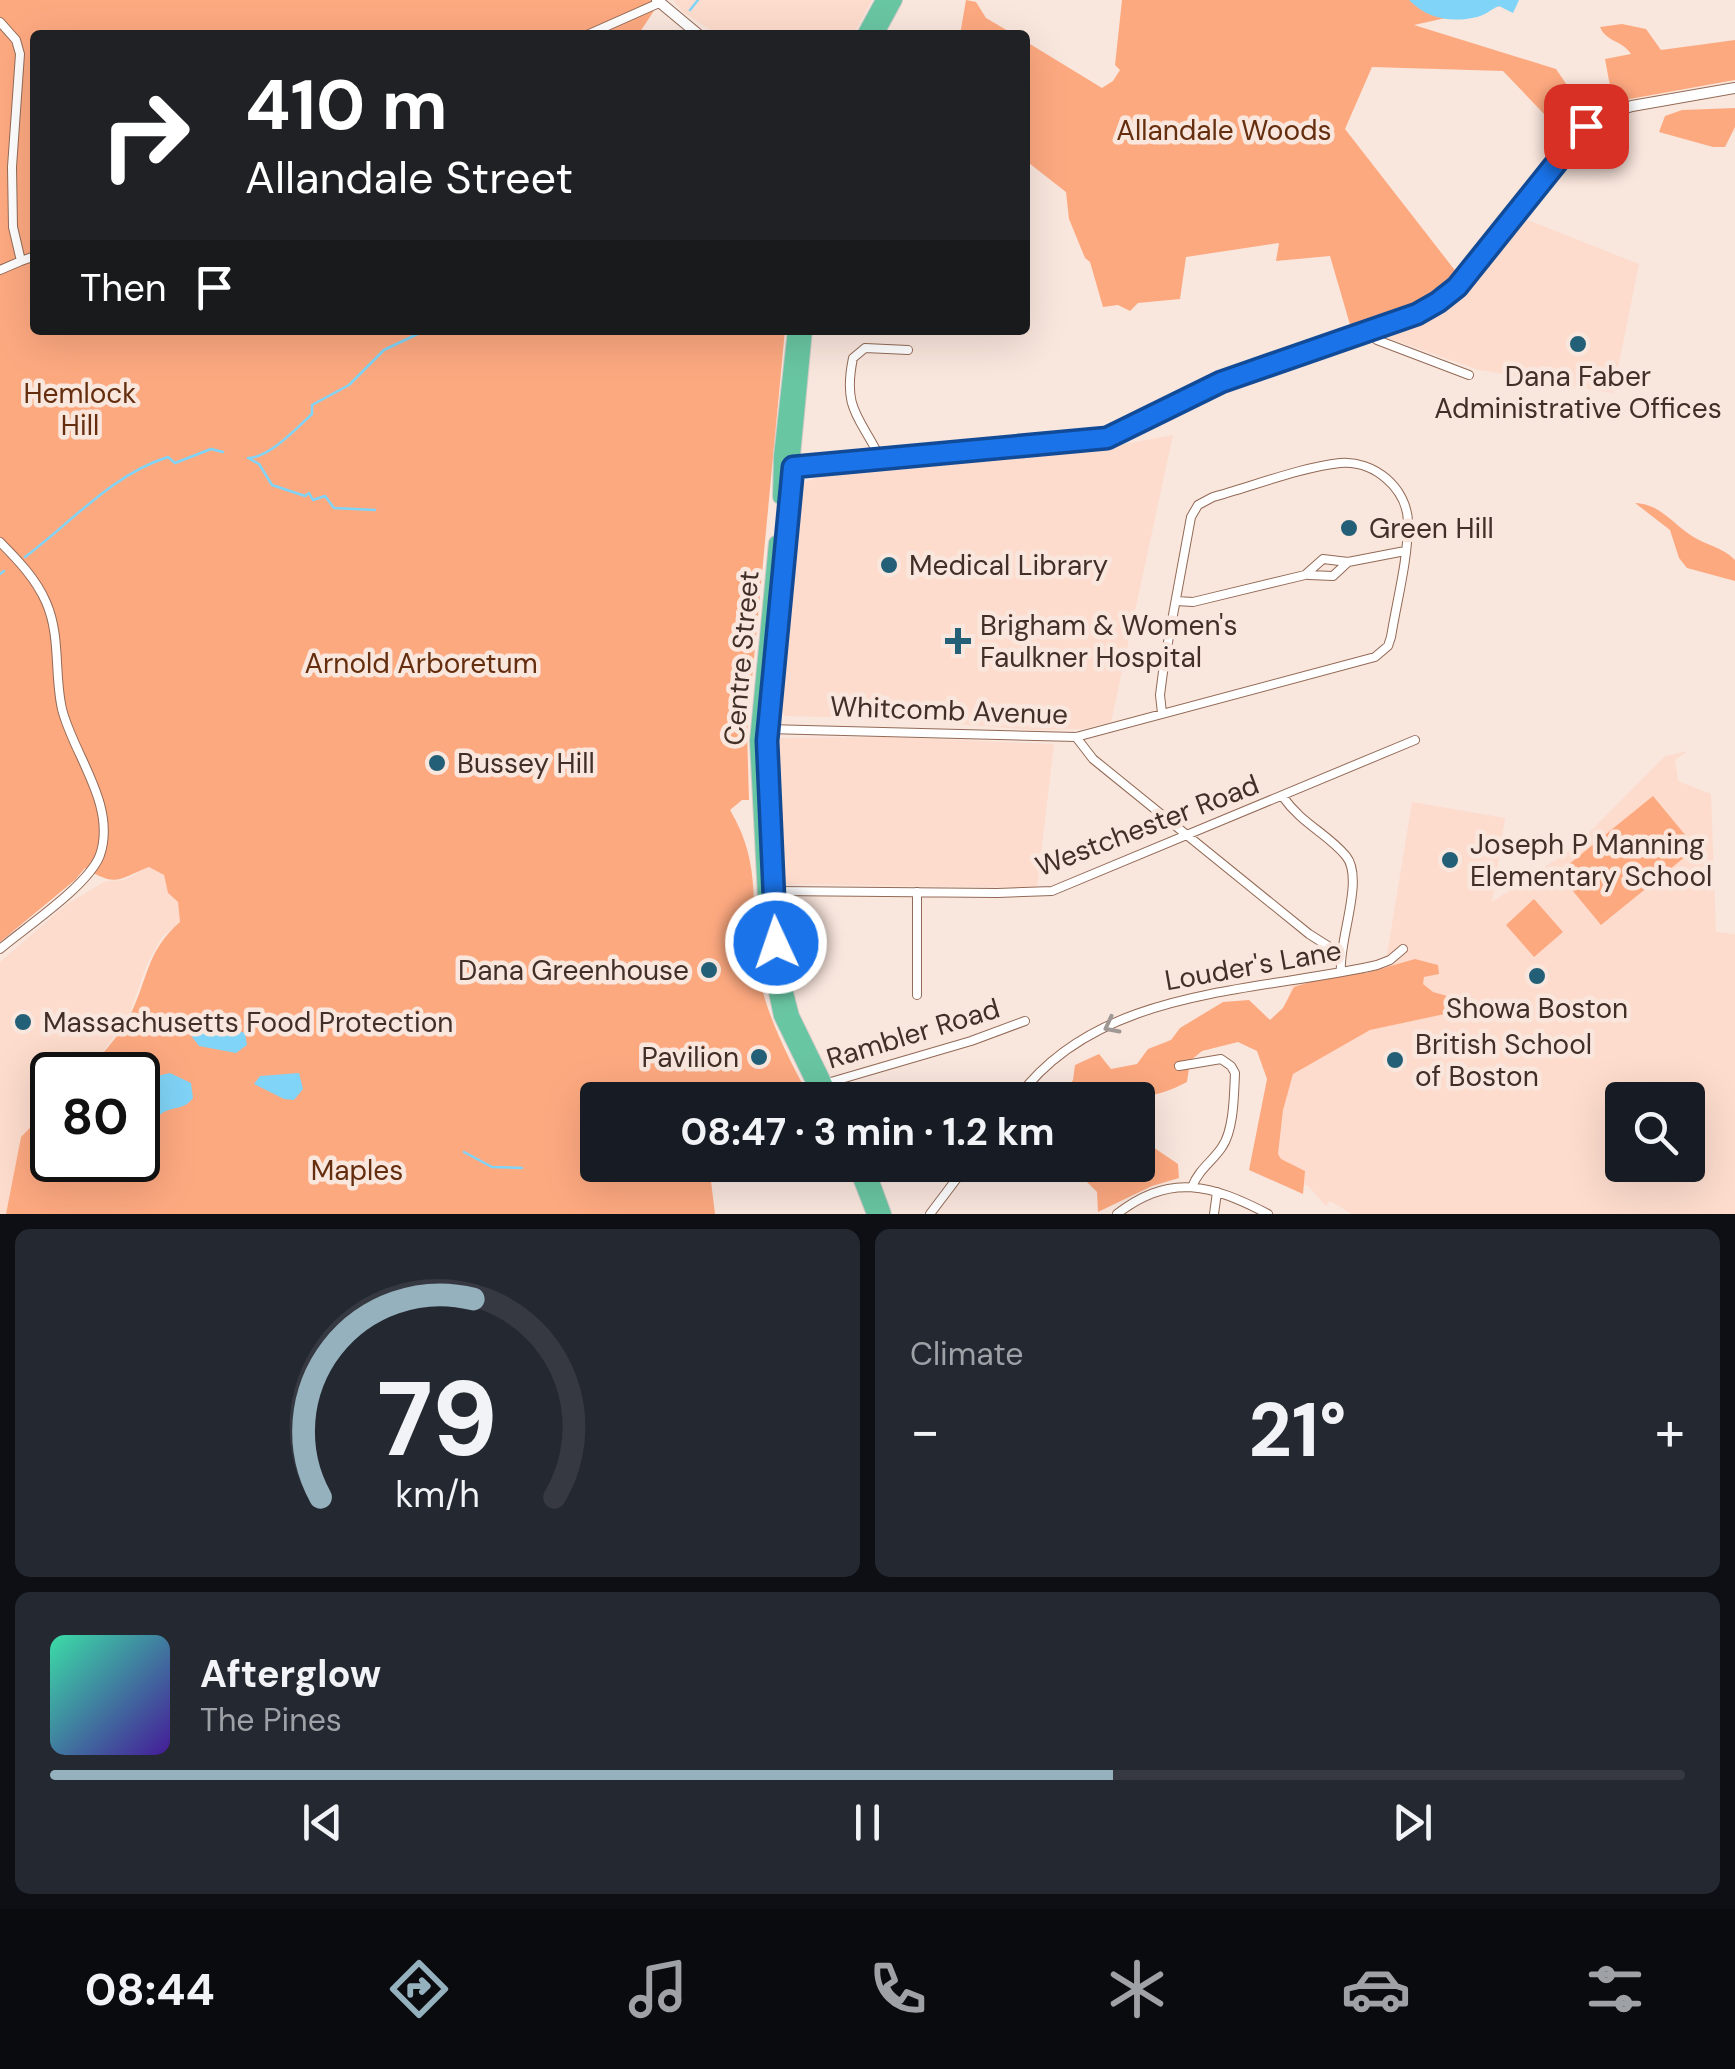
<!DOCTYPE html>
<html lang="en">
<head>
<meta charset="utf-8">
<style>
  body { margin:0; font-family:"DM Sans",sans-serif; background:#242831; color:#f1f3f6; height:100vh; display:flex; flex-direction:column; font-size:38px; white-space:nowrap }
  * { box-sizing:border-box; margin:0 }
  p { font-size:32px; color:#9ea1a6 }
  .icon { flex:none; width:55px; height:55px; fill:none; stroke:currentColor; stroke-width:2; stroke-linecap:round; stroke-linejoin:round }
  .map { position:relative; height:1214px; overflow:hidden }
  .sheet { display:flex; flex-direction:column; gap:15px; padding:15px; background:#0d0f14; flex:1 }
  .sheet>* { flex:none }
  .guide { position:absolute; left:30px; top:30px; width:1000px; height:305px; border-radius:10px; box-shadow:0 10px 40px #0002; background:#202124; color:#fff; overflow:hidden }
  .tools { position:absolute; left:1605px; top:1082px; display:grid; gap:20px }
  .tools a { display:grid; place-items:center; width:100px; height:100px; border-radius:10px; background:#171b24; box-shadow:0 10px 40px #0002; font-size:50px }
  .speed { position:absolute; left:30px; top:1052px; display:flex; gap:20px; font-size:50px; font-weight:700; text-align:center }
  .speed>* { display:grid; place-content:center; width:130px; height:130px; border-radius:50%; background:#171b24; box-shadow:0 10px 40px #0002; line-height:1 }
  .speed .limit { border:5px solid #111; border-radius:15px; background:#fff; color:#111 }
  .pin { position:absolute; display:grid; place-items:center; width:85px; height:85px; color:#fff; margin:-42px; border-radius:20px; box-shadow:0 5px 15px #0006 }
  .me { position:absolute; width:110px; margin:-55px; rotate:357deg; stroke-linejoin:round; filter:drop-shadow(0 0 8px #0008) }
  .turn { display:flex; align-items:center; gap:35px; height:210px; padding:0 50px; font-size:45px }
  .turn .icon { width:130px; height:130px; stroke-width:2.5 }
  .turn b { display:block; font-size:70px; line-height:85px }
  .then { display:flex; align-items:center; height:95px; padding:0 50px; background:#0003; gap:20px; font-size:38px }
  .big { font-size:75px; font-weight:700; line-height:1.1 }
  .sheet .widget { flex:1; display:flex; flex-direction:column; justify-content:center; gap:15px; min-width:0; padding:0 35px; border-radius:15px; background:#242831 }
  .sheet .dial { align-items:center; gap:0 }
  .dial svg { height:260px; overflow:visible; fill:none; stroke:#363941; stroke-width:7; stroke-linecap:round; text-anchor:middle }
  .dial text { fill:#f1f3f6; stroke:none }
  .song { display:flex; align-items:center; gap:30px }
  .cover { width:120px; height:120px; border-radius:15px; background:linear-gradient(135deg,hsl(160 70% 55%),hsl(260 70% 35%)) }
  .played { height:10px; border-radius:5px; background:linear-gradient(90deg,#94b1bd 65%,#363941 65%) }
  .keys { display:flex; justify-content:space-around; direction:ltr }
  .heat { display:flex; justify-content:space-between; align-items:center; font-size:55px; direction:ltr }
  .sheet .tiles { flex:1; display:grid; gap:15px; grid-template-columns:1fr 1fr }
  .widget:last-child { grid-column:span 2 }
  .trip { position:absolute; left:580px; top:1082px; width:575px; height:100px; border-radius:10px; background:#171b24; box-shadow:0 10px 40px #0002; font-weight:700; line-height:100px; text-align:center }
  .tabs { display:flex; height:160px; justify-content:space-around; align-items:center; background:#090b0e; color:#9ea1a6 }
  .tabs .icon { width:70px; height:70px }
  .tabs .on { color:#94b1bd }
  .tabs b { font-size:45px; color:#f1f3f6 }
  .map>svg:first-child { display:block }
  .built { fill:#fddccd; fill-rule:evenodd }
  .green { fill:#fda980 }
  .water { fill:#80d4f7 }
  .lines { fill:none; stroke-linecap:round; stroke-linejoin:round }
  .stream { stroke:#80d4f7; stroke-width:2.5 }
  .street-casing { stroke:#936a56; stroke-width:10 }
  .secondary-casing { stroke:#936a56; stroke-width:12 }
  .highway-casing { stroke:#cec9c7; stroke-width:16 }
  .street { stroke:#fff; stroke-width:8 }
  .secondary { stroke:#fff; stroke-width:10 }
  .highway { stroke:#69c6a2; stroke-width:14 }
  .oneway { stroke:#a09894 }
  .route-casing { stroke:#114b97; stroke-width:25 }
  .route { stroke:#1a73e8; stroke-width:18 }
  .poi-dot { fill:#236077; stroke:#f9e6dd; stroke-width:4 }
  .labels { text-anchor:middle; stroke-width:9; stroke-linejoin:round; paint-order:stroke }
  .park-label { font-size:28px; fill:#652e0f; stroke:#f9e6dd }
  .poi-label { font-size:28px; fill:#423028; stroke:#f9e6dd; text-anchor:start }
  .street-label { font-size:28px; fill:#423028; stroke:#f9e6dd }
</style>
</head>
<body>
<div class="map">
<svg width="1735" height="1214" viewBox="0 0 1735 1214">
  <rect width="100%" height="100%" fill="#f9e6dd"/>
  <!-- built -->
  <path class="built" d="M673 0H872L853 35H718L683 12Z
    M1523 218 1639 264 1613 393 1479 370 1388 338 1394 331 1432 318 1458 299Z
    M1173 435 1111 722 1083 729 1036 730 872 718 785 716 781 711 801 489 805 482 823 476 1108 447Z
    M885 737 1054 744 1037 888 782 884 778 738Z
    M1688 751 1675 760 1678 781 1711 794 1716 932 1735 934V1214H1352L1330 1201 1326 1206 1308 1186 1265 1171 1291 985 1385 967 1412 802 1505 818 1492 902 1575 847 1665 756ZM1622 1100H1688V1165H1622Z
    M149 867 164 875 168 893 178 902 180 922 162 937 147 964 128 1018 95 1062 82 1075H52V1105L21 1137 6 1214H0V962L67 904 106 881 124 880Z"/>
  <!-- green -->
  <path class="green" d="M0 0H661L638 35H35V330H785L747 732 749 800H742L730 810C764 867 749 910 758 970 766 1016 789 1059 811 1100H598V1165H735L711 1181 715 1214H6L21 1137 52 1105V1160H138V1075H82C98 1059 117 1039 128 1019 148 982 145 952 180 922L178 902 168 893 164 875 149 867C118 879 117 888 85 868L75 880 0 942Z
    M966 0 976 2 986 18 1015 35H960Z
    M1122 0H1517L1514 3 1414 25 1556 69 1589 117 1566 137 1503 71 1372 67 1345 129 1457 273C1429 307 1391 315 1351 328L1330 256 1276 261 1279 243 1186 257 1180 299 1138 303 1130 311 1118 305 1103 307 1090 262 1085 258 1069 219 1066 192 1025 160V41L1102 88 1113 81 1120 70 1115 65Z
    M1622 24 1646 29 1661 50 1735 40V80L1613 102 1605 59 1631 54C1622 40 1606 42 1600 27Z
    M1735 108V127L1725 147H1713L1659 132 1665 116 1682 110Z
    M1635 503C1660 504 1672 523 1692 536 1707 546 1721 546 1735 560V581L1687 568 1679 558 1670 530Z
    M1653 796 1696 848 1601 925 1558 873Z
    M1534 899 1563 932 1534 957 1506 925Z
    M1415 959 1438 965 1439 974 1424 977 1423 984 1433 992 1454 998 1459 1006 1454 1012 1370 1030 1293 1074 1283 1110 1278 1154 1281 1159 1305 1171 1303 1194 1249 1170 1267 1079 1257 1051 1238 1042 1202 1051 1190 1061 1187 1082C1146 1104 1106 1100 1059 1100L1073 1080 1075 1065 1099 1054 1111 1069 1137 1064 1148 1049 1171 1040 1180 1028 1223 1002 1249 1000 1270 1020 1283 1008 1294 987 1345 971 1366 973Z
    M1138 1127 1144 1141 1178 1164 1179 1178 1152 1186 1098 1212 1097 1192 1078 1173 1064 1172 1043 1180 1019 1165H1138Z"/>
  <!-- water -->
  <path class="water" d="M1409 0H1519L1513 13 1499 6C1491 9 1486 15 1477 17 1452 23 1427 19 1409 0Z
    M202 1019 245 1033 247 1045 236 1053 199 1046 189 1033 191 1023Z
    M170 1073 191 1083 193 1098C184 1110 176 1106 164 1112 152 1119 154 1128 138 1129V1095L161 1075Z
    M299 1073 303 1089 294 1100 284 1099 254 1084 260 1076Z"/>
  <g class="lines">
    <!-- stream -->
    <path class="stream" d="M690 10 698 0
      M248 458C269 458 297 428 312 414V405L349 385 384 350 426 330
      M250 459 259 464 272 485 305 496 309 493 313 500 325 496 334 508 375 510
      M25 557C72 522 111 475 168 457L175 463 211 449 223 452
      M0 574 4 571
      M464 1152 492 1167 522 1168"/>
    <defs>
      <path id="street" d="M0 22 16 40 20 54 12 167 13 227 21 261 0 270
        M587 35 659 3
        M21 261 35 256
        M1368 332 1377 340 1469 375
        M881 460C861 417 842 411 853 358L865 348 908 350
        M0 542C18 560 36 579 46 602 61 636 54 674 62 709 73 754 117 805 100 855 89 885 26 927 0 949
        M1309 575 1333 576 1348 562
        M1176 601 1193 602 1305 575 1323 559 1348 562 1405 551
        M767 729 1076 737 1375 657 1388 646 1391 637C1397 600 1408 560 1408 522 1407 488 1374 460 1340 463 1302 467 1250 487 1213 497L1198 505 1191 517 1164 664 1160 695 1162 713
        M1076 737 1093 759 1309 934 1339 953
        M1283 797C1302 824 1328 834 1346 856 1365 879 1338 941 1341 972
        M775 891 997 893 1052 891 1415 740
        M917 995V892
        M1179 1066 1221 1059 1231 1066 1235 1073C1234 1094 1234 1130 1222 1147 1212 1162 1199 1169 1192 1187
        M824 1084 971 1041 1025 1021
        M1016 1100C1097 987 1254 993 1377 965L1390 960 1403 949
        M930 1214 967 1165
        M1117 1214C1170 1172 1212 1185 1268 1214
        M1214 1214 1217 1192"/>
      <path id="secondary" d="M657 0 699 35
        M789 467 1107 438 1123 433C1166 409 1209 385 1256 368 1323 345 1402 333 1457 287L1586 126 1600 116 1632 106 1735 88"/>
      <path id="highway" d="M864 35 883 0
        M876 35 895 0
        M805 330 768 716V774L780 970 792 1016 833 1100
        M780 497 781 456 795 330
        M776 543 757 741 768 954 781 1016 822 1100
        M855 1165 874 1214
        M866 1165 884 1214"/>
    </defs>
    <!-- street casing -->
    <use href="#street" class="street-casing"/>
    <!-- secondary casing -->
    <use href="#secondary" class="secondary-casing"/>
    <!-- highway casing -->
    <use href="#highway" class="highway-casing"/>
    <!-- street -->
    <use href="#street" class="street"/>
    <!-- secondary -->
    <use href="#secondary" class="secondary"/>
    <!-- highway -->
    <use href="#highway" class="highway"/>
  </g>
  <!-- one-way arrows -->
  <defs><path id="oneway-chevron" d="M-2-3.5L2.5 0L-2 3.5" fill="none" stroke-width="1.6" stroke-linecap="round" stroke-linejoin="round" transform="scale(2.5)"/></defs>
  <use class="oneway" href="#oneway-chevron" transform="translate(1111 1026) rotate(153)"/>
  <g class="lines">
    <defs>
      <path id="route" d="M776 943 767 741 793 467 1107 438 1221 382 1417 314 1438 302 1457 287 1586 126"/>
    </defs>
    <!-- route casing -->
    <use href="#route" class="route-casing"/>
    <!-- route -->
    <use href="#route" class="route"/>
  </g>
  <!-- markers -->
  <g class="poi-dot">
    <circle cx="1578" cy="344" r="10"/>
    <circle cx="1349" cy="528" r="10"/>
    <circle cx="889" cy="565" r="10"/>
    <path d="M953 626h10v10h10v10h-10v10h-10v-10h-10v-10h10z"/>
    <circle cx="437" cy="763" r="10"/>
    <circle cx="1450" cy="860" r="10"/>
    <circle cx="709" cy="970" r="10"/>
    <circle cx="1537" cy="976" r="10"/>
    <circle cx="23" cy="1022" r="10"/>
    <circle cx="759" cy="1057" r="10"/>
    <circle cx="1395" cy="1060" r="10"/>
  </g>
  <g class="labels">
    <!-- park labels -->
    <g class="park-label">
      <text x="1224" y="140">Allandale Woods</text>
      <text x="80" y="403">Hemlock<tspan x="80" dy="32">Hill</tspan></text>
      <text x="421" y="673">Arnold Arboretum</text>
      <text x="357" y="1180">Maples</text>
    </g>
    <!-- poi labels -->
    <g class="poi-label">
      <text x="1578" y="386" text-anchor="middle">Dana Faber<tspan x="1578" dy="32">Administrative Offices</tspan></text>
      <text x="1369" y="538">Green Hill</text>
      <text x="909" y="575">Medical Library</text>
      <text x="980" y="635">Brigham &amp; Women's<tspan x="980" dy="32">Faulkner Hospital</tspan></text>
      <text x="457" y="773">Bussey Hill</text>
      <text x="1470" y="854">Joseph P Manning<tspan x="1470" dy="32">Elementary School</tspan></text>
      <text x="689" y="980" text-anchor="end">Dana Greenhouse</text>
      <text x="1537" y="1018" text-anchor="middle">Showa Boston</text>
      <text x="43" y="1032">Massachusetts Food Protection</text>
      <text x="1415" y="1054">British School<tspan x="1415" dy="32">of Boston</tspan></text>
      <text x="739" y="1067" text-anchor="end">Pavilion</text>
    </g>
    <!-- street labels -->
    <g class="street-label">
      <text transform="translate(741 658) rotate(-85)" y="10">Centre Street</text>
      <text transform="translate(949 710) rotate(2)" y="10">Whitcomb Avenue</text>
      <text transform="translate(1147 825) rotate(-21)" y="10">Westchester Road</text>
      <text transform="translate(1253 965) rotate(-10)" y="10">Louder's Lane</text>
      <text transform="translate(913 1033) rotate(-17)" y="10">Rambler Road</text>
    </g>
  </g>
</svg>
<div class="tools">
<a><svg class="icon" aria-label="search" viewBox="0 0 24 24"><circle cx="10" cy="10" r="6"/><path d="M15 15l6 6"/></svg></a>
</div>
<div class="speed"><div class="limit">80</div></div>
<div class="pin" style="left:1586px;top:126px;background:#d93025"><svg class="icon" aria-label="arrive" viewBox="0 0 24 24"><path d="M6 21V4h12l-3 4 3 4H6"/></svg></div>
<svg class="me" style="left:776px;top:943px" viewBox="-20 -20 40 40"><circle r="17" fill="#1a73e8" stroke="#fff" stroke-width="3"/><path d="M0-11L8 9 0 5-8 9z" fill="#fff"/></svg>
<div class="trip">08:47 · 3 min · 1.2 km</div>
<div class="guide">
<div class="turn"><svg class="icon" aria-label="right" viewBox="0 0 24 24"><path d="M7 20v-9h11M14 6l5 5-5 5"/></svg><div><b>410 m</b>Allandale Street</div></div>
<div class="then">Then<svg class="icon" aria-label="arrive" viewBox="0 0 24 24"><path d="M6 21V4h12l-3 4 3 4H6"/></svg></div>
</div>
</div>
<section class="sheet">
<div class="tiles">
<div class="widget dial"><svg viewBox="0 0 100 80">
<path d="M14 69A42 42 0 1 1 86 69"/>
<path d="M14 69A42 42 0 0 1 61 8" stroke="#94b1bd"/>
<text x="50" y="56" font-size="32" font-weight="700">79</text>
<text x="50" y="72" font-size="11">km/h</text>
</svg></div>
<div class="widget"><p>Climate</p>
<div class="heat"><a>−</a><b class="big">21°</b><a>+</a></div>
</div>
<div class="widget">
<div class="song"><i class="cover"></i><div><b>Afterglow</b><p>The Pines</p></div></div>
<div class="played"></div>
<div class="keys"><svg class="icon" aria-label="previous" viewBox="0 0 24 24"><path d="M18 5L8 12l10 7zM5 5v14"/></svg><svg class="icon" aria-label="pause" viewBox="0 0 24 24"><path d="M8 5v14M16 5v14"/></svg><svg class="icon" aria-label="next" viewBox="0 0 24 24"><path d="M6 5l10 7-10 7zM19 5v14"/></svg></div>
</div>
</div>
</section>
<nav class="tabs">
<b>08:44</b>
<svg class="icon on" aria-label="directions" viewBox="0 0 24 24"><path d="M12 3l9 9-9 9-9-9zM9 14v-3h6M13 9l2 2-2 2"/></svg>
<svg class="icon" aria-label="music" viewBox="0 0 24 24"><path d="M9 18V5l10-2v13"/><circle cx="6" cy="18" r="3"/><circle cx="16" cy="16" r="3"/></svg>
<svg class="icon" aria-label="phone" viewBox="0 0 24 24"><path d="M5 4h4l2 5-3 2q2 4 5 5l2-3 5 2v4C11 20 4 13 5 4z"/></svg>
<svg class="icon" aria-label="climate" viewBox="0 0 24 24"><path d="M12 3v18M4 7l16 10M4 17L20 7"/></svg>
<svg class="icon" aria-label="car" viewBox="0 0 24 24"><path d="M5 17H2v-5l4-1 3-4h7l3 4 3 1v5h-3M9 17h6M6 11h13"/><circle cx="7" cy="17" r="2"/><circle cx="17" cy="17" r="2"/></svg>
<svg class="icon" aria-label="filters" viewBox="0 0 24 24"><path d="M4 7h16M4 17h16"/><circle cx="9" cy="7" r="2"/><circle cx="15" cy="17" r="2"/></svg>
</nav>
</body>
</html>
